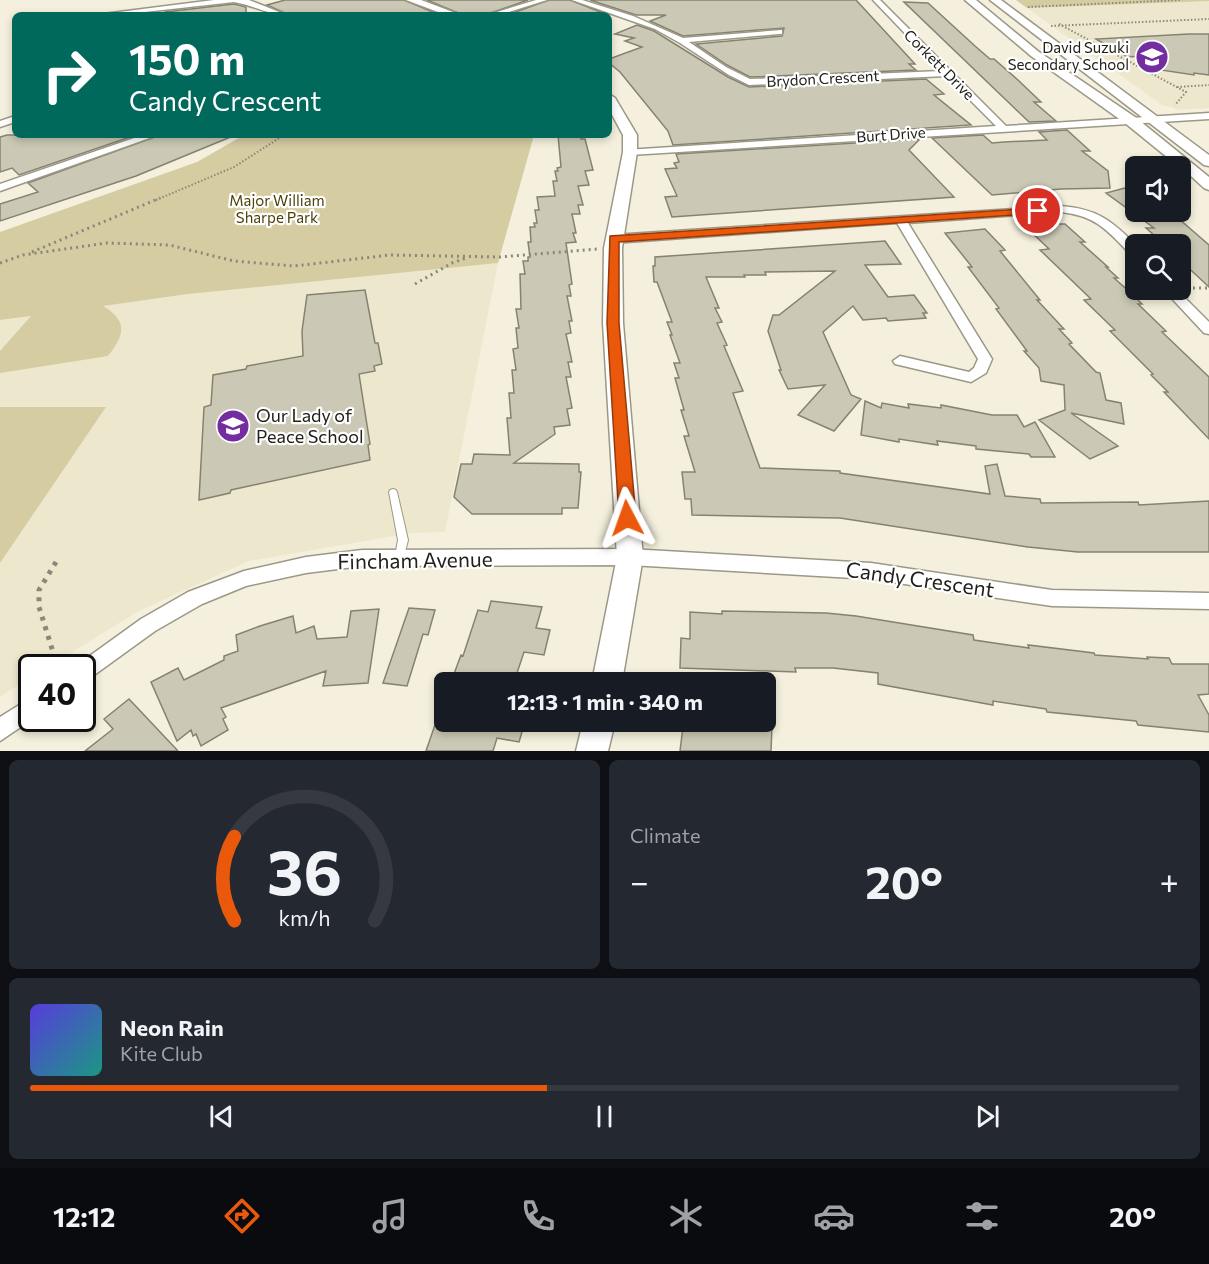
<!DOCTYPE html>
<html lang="en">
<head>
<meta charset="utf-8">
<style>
  body { margin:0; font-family:Commissioner,sans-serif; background:#242831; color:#f1f3f6; height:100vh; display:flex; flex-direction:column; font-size:22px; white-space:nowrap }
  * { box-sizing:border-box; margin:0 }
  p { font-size:20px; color:#9ea1a6 }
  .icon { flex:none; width:33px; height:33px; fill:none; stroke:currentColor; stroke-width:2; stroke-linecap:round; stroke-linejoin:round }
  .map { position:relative; height:751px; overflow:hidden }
  .panel { display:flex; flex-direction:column; gap:9px; padding:9px; background:#0d0f14; flex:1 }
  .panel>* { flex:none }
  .hud { position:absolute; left:12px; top:12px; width:600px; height:126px; border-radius:9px; box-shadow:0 3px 9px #0003; background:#00695c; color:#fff; overflow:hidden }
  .controls { position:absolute; left:1125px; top:156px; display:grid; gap:12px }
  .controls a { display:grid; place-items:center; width:66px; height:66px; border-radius:9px; background:#171b24; box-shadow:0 3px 9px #0003; font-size:30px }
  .speed { position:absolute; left:18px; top:654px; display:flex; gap:12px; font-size:30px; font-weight:700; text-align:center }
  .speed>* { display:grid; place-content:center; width:78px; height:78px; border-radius:50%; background:#171b24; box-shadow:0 3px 9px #0003; line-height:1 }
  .speed .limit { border:3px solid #111; border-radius:9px; background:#fff; color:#111 }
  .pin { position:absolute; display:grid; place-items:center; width:51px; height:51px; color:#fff; margin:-26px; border:3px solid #fff; border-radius:50%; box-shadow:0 2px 6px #0007 }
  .me { position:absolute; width:66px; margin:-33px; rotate:356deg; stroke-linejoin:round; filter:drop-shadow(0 0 4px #0008) }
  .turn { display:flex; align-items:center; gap:21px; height:126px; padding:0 18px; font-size:27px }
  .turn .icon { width:78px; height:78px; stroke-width:2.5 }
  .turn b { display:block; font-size:42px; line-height:51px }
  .big { font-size:45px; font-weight:700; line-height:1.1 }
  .panel .tile { flex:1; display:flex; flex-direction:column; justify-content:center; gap:9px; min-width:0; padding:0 21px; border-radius:9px; background:#242831 }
  .panel .dial { align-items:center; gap:0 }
  .dial svg { height:156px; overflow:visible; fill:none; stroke:#363941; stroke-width:7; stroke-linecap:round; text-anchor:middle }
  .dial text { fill:#f1f3f6; stroke:none }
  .song { display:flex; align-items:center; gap:18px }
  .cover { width:72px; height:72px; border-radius:9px; background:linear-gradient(135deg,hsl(250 70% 55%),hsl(170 70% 35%)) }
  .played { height:6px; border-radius:3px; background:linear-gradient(90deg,#ea580c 45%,#363941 45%) }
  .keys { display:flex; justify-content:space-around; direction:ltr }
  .heat { display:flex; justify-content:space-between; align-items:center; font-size:33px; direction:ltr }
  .panel .tiles { flex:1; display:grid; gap:9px; grid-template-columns:1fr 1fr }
  .tile:last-child { grid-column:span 2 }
  .trip { position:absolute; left:434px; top:672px; width:342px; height:60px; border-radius:9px; background:#171b24; box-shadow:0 3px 9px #0003; font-weight:700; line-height:60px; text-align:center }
  .tabs { display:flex; height:96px; justify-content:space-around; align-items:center; background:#090b0e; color:#9ea1a6 }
  .tabs .icon { width:42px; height:42px }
  .tabs .current { color:#ea580c }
  .tabs b { font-size:27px; color:#f1f3f6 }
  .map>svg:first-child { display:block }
  .built { fill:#ede8cd }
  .green { fill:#d5cca2 }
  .building { fill:#cbc8b5; stroke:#868271; stroke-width:1.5 }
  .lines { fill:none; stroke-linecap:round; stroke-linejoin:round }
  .lane-casing { stroke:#9c9886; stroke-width:2 }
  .street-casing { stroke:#9c9886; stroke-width:3 }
  .secondary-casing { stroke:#9c9886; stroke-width:3 }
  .path-far2 { stroke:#8a887b; stroke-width:2; stroke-dasharray:1.5 2; stroke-linecap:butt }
  .path-far1 { stroke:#8a887b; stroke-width:3; stroke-dasharray:2 4; stroke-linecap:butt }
  .path { stroke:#8a887b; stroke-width:5; stroke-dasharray:4 6; stroke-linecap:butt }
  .lane { fill:#fff; fill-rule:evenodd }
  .street { fill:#fff; fill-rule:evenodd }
  .secondary { fill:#fff; fill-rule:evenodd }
  .route { fill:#ea580c; stroke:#983908; stroke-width:1.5 }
  .labels { text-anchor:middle; stroke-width:4.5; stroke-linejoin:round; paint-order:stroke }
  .far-poi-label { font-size:15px; fill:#212019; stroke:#fff; text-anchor:end }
  .far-street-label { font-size:15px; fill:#212019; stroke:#fff }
  .far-park-label { font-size:15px; fill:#4b4109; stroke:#fff }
  .poi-label { font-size:18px; fill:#212019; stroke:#fff; text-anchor:start }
  .near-street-label { font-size:21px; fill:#212019; stroke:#fff }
</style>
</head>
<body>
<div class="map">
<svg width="1209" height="751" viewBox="0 0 1209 751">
  <rect width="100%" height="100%" fill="#f4f0dd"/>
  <!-- built -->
  <path class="built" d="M1209 1V108L1180 110 1162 105 1027 8Z
    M498 263 445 532 412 533 249 561 139 611 48 667 32 668 31 677 0 697V320L188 294Z"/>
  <!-- green -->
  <path class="green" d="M1016 0H1209V1L1027 8Z
    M244 135H534L498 263 188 294 103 306C128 321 125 334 108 356L0 373V351L31 316 0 320V232L197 162Z
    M0 407H106L0 563Z"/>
  <!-- building -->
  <path class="building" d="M285 0H404L440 15H289L267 5Z
    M427 0H528L485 15H463Z
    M549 0H570L608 15H507Z
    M590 0H856L915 64H909L916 70 750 77 727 65 696 44 782 36 784 28 683 36 650 21 666 15H636Z
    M904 2 928 3 975 46 990 59H994L1019 81 1041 102H1034L1056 121 1029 122Z
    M234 4 246 7V15H164L165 12Z
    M637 25 654 31 728 77 749 87 926 79 944 94 934 95 971 125 673 145 668 131 620 72 609 63V59L642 47 625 41 634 38 615 34Z
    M1189 34H1209V75L1194 73V75L1154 69 1155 66 1141 64 1143 56 1127 57 1096 39Z
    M1067 130 1090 151H1082L1108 171 1110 188 1061 189 992 195 932 138 983 135 992 143 1004 142 1047 140 1039 132Z
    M7 135H136L19 175 12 168 0 172V137Z
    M160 135 233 136 136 176 0 221V204L38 192 28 183Z
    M558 135H580L581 139H585L593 170 585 171 589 185 578 186 583 205H578L580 214H572L576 233H573L576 242 566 243 572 284 569 285 571 296H567L572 321H569L571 333 566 334 572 362H568L571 377H566L572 408 567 409 570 425 554 427 555 434 514 463 579 464V472H581L578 508H562V514H472L454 497 461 464H472L474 454 510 455 507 418H511L509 393H514L512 370H516L513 349 518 348 516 328H519L516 309H521L520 274H525L523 261H528V257H530L528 242H531L530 227H535L534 223H537L535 210H539L537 197 555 196 553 181H557L555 171H558L557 168 561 167Z
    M920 139 909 150 954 197 672 217 665 197 677 196 665 169 677 168 674 163 679 162 676 154Z
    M1136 185V212H1171L1209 245V287L1180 260V244H1164L1146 228H1154L1106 193Z
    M1052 224H1065L1085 242H1080L1108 267H1106L1118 278H1114L1131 293 1142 304H1138L1166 331 1162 332 1209 377V439L1164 392H1168L1151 375 1153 374 1110 331 1115 330 1084 300 1091 299 1040 250 1049 249 1025 226Z
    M985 229 1005 250 1000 251 1040 300H1037L1064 329H1059L1072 343 1069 344 1096 372 1100 373 1106 400 1121 403 1124 424 1071 413 1118 446 1090 459 1039 420 1065 410 1064 385 1041 381 1039 368 1024 351H1027L996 309 999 308 968 267H972L945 233Z
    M885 241 901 264 865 265 888 297 914 295 927 313H923L926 318 888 321 886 318 863 320 853 306 823 332 851 395 861 399 834 431 798 415 825 385 788 389 779 370H781L768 331 773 315H779L835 271 765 272 766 275H744L745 277H706L719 308H715L722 322 717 323 727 345 724 346 743 391 733 393 760 468 840 471V473L990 494 985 466 997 464 1005 496 1040 499 1041 503 1138 502 1139 505 1209 501V552H1078L1028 547 840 518 692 515 691 499H685L682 472H695L684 436H689L681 410H684L675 378H679L674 363H680L670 335H672L667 322H672L657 282H654L653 266H655V257Z
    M365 290 375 343H378L382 364 374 366 375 371 359 374 370 444 368 445 370 460 231 490 230 493 199 500 204 407 211 405 213 375 246 369 247 366 303 356 302 331 307 295Z
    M865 401 881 408 882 403 909 408 908 404 941 408V405L992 415H1017L1024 427 1035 422 1055 457H1031L1029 454 976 449V446L937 441 938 445 899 439V442L861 435Z
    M491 601 542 607 536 628 550 630 544 655 524 652 514 682H451L461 655 463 656 478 610 488 612Z
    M409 608 435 610 428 635 423 634 407 686 383 683Z
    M379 609 368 683 323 686 326 671 221 708 226 717 223 719 228 730 201 746 196 734 193 736 191 730 177 741 151 682 178 668 184 680 224 660V656L238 651 236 635 260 626 293 616 296 633 314 626 317 639 347 637 351 611Z
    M722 611 826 613 856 616 973 635 974 640 1029 648 1028 645 1094 653 1095 655 1148 659 1147 657 1169 658 1172 664H1209V694L1198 695 1209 715V732L1138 725 1136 721 1047 712 1046 709 993 701V705L960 699 878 684V673L833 668H795L796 672 680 668 681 638 690 639V612L722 614Z
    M129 699 178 751H85L113 729 104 719Z
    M436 722H525L519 742 497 738 493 751H426Z
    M703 722H746L772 726 771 751H680L683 727 702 731Z"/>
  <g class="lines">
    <defs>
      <path id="lane" d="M393 489 396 490 397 492 408 540 403 560 400 561 397 560 395 557 398 540 389 492 390 490Z"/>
      <path id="street" d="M214 0H249L287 15C269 15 252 5 234 2L118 15H95Z
        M536 0H547L499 15H487Z
        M572 0H582L633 16 683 38 782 30V34H779L689 42 726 67 750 79 941 71 873 0H880L1006 126 1209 113V119L630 155 626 154V150L996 126 946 76 749 85 729 75 680 43 655 29Z
        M15 116V122L0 127V121Z
        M143 135H158L0 191V184Z
        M1061 206C1097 209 1111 220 1136 245V257L1132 256C1108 231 1097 216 1061 212L908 223 992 359 986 373 971 382 895 364 893 361 900 356 969 372 974 368 978 359 897 223 613 243 607 239 613 235Z
        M1164 290H1177L1209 322V334L1204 333Z
        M630 549 871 563 1052 590 1209 593V609L1052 606 871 579 630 565 362 566 306 573 246 586 202 604 155 631 90 678 82 680V668H73L141 619 188 592 244 571 306 557 362 550Z
        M32 697V718H34L0 741V717Z"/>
      <path id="secondary" d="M406 0H421L461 15H446Z
        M965 0H976L1039 52 1135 117 1209 177V190L1204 188 1180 166H1178L1125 123 1031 56Z
        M990 0H1001L1209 155V166L1204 165Z
        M609 94 615 98 637 135V152L622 248 623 323 643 557 622 682H592L617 557 603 323 604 248 623 152V135L609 109Z
        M583 722H615L608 751H576Z"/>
    </defs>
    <!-- lane casing -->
    <use href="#lane" class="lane-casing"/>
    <!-- street casing -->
    <use href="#street" class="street-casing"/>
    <!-- secondary casing -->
    <use href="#secondary" class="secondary-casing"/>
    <!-- path-far2 -->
    <path class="path-far2" d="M1028 7 1180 0
      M1059 24 1186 92 1175 105
      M1051 26 1209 19
      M1177 87 1209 85
      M156 200 234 167 284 135"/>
    <!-- path-far1 -->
    <path class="path-far1" d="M32 252 160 198
      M0 263 23 255 107 243 169 245 234 261 294 266 390 255 500 257 597 249
      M415 284 452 263 466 258
      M1187 288H1209"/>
    <!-- path -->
    <path class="path" d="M56 562 39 590V607L58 668"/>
    <!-- lane -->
    <use href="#lane" class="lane"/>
    <!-- street -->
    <use href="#street" class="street"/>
    <!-- secondary -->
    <use href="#secondary" class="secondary"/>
  </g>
  <!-- route -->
  <path class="route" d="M1038 208 1044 211 1042 213 619 242V323L636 518 633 523 627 525 621 523 619 518 607 323 610 236Z"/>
  <!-- icons -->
  <defs>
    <symbol id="school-disc" viewBox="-11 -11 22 22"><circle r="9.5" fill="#732da1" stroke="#fff"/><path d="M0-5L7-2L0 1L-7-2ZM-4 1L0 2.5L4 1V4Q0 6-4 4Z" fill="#fff"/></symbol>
  </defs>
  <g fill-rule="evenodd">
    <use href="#school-disc" x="1133" y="38" width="38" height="38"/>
    <use href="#school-disc" x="214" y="407" width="38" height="38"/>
  </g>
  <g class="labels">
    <!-- far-poi labels -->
    <g class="far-poi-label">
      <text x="1129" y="53">David Suzuki<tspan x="1129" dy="17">Secondary School</tspan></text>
    </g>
    <!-- far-street labels -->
    <g class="far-street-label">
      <text transform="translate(939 65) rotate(45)" y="5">Corkett Drive</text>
      <text transform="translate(823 79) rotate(-3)" y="5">Brydon Crescent</text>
      <text transform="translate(891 135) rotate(-4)" y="5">Burt Drive</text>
    </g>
    <!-- far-park labels -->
    <g class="far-park-label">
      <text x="277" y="206">Major William<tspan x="277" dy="17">Sharpe Park</tspan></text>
    </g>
    <!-- poi labels -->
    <g class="poi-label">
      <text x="256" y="422">Our Lady of<tspan x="256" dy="21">Peace School</tspan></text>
    </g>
    <!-- near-street labels -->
    <g class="near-street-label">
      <text transform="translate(415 561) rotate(-1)" y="7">Fincham Avenue</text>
      <text transform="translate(920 580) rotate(8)" y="7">Candy Crescent</text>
    </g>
  </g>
</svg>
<div class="controls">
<a><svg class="icon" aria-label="sound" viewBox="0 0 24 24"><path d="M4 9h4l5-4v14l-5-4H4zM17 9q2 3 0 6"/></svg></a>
<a><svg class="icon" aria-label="search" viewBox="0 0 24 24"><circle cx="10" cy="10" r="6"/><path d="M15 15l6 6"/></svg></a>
</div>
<div class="speed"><div class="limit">40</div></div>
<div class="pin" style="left:1038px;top:211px;background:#d93025"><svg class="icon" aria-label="arrive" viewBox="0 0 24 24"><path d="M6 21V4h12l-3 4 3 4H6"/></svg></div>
<svg class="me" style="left:627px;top:518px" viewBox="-20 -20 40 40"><path d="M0-17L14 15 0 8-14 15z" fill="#ea580c" stroke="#fff" stroke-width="4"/></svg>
<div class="trip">12:13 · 1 min · 340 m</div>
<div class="hud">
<div class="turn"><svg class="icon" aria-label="right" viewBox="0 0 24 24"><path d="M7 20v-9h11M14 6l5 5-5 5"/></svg><div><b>150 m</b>Candy Crescent</div></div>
</div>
</div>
<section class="panel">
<div class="tiles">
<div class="tile dial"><svg viewBox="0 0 100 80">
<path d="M14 69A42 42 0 1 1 86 69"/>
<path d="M14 69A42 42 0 0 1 14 26" stroke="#ea580c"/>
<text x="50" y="56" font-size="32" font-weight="700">36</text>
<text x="50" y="72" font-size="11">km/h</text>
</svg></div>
<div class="tile"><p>Climate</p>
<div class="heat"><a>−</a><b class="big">20°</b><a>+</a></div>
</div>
<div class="tile">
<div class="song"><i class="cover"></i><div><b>Neon Rain</b><p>Kite Club</p></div></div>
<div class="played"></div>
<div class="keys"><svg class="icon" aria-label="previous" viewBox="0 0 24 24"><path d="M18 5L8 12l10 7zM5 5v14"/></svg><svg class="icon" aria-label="pause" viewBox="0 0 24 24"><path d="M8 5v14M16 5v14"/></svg><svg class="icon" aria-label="next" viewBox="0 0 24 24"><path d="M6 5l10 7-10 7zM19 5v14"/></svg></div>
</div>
</div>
</section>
<nav class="tabs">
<b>12:12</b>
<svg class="icon current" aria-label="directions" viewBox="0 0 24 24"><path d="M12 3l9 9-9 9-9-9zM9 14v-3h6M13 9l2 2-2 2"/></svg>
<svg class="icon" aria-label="music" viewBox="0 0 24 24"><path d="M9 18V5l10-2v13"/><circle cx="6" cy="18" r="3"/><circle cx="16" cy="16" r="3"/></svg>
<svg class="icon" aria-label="phone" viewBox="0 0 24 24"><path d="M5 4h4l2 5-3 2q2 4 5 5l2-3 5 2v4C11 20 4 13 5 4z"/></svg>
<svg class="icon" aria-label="climate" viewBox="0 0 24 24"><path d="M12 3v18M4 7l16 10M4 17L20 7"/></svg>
<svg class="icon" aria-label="car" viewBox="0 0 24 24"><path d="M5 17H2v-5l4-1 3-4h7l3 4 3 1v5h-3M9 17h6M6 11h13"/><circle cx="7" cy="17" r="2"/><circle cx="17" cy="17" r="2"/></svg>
<svg class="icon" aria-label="filters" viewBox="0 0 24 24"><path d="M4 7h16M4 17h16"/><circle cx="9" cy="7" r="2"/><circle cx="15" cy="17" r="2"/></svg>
<b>20°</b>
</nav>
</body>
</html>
